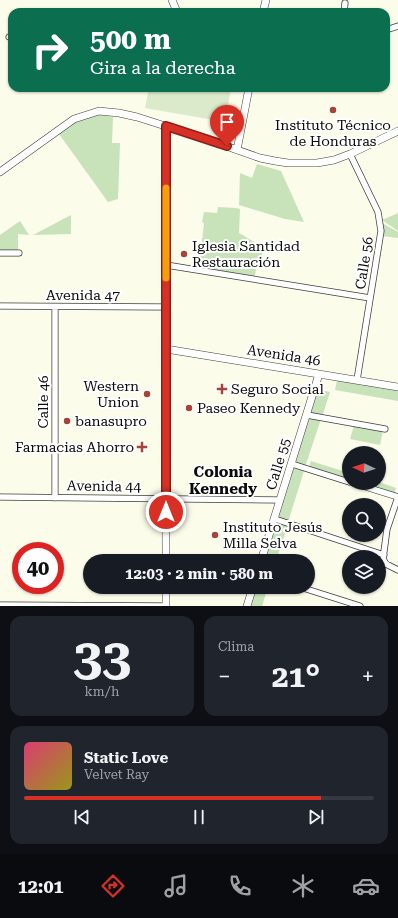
<!DOCTYPE html>
<html lang="es">
<head>
<meta charset="utf-8">
<style>
  body { margin:0; font-family:"Roboto Serif",serif; background:#20242c; color:#f1f3f6; height:100vh; display:flex; flex-direction:column; font-size:15px; white-space:nowrap }
  * { box-sizing:border-box; margin:0 }
  p { font-size:13px; color:#9ea1a6 }
  .icon { flex:none; width:22px; height:22px; fill:none; stroke:currentColor; stroke-width:2; stroke-linecap:round; stroke-linejoin:round }
  .map { position:relative; height:606px; overflow:hidden }
  .sheet { display:flex; flex-direction:column; gap:10px; padding:10px; background:#0d0f14; flex:1 }
  .sheet>* { flex:none }
  .hud { position:absolute; left:8px; top:8px; width:382px; height:84px; border-radius:12px; box-shadow:0 1px 3px #0004; background:#0b6e4f; color:#fff; overflow:hidden }
  .needle { width:26px; rotate:273deg }
  .fabs { position:absolute; left:342px; top:446px; display:grid; gap:8px }
  .fabs a { display:grid; place-items:center; width:44px; height:44px; border-radius:50%; background:#171b24; box-shadow:0 1px 3px #0004; font-size:20px }
  .speed { position:absolute; left:12px; top:542px; display:flex; gap:8px; font-size:20px; font-weight:700; text-align:center }
  .speed>* { display:grid; place-content:center; width:52px; height:52px; border-radius:50%; background:#171b24; box-shadow:0 1px 3px #0004; line-height:1 }
  .speed .limit { border:6px solid #d22; background:#fff; color:#111 }
  .pin { position:absolute; display:grid; place-items:center; width:34px; height:34px; color:#fff; margin:-41px -17px; border-radius:50% 50% 50% 0; rotate:-45deg; box-shadow:0 0 4px #0007 }
  .pin .icon { rotate:45deg }
  .me { position:absolute; width:44px; margin:-22px; rotate:0deg; stroke-linejoin:round; filter:drop-shadow(0 0 3px #0008) }
  .turn { display:flex; align-items:center; gap:14px; height:84px; padding:0 16px; font-size:18px }
  .turn .icon { width:52px; height:52px; stroke-width:2.5 }
  .turn b { display:block; font-size:28px; line-height:34px }
  .big { font-size:30px; font-weight:700; line-height:1.1 }
  .sheet .card { flex:1; display:flex; flex-direction:column; justify-content:center; gap:6px; min-width:0; padding:0 14px; border-radius:12px; background:#20242c }
  .sheet .dial { align-items:center; gap:0 }
  .dial b { font-size:52px; line-height:1 }
  .song { display:flex; align-items:center; gap:12px }
  .cover { width:48px; height:48px; border-radius:6px; background:linear-gradient(135deg,hsl(340 70% 55%),hsl(60 70% 35%)) }
  .played { height:4px; border-radius:2px; background:linear-gradient(90deg,#d93025 85%,#363941 85%) }
  .keys { display:flex; justify-content:space-around; direction:ltr }
  .heat { display:flex; justify-content:space-between; align-items:center; font-size:22px; direction:ltr }
  .sheet .tiles { flex:1; display:grid; gap:10px; grid-template-columns:1fr 1fr }
  .card:last-child { grid-column:span 2 }
  .trip { position:absolute; left:83px; top:554px; width:232px; height:40px; border-radius:20px; background:#171b24; box-shadow:0 1px 3px #0004; font-weight:700; line-height:40px; text-align:center }
  .menu { display:flex; height:64px; justify-content:space-around; align-items:center; background:#090b0e; color:#9ea1a6 }
  .menu .icon { width:28px; height:28px }
  .menu .current { color:#d93025 }
  .menu b { font-size:18px; color:#f1f3f6 }
  .map>svg:first-child { display:block }
  .green { fill:#c8e2ba }
  .pitch { fill:#daeaca }
  .lines { fill:none; stroke-linecap:round; stroke-linejoin:round }
  .minor-casing { stroke:#3e3e3e; stroke-width:7 }
  .tertiary-casing { stroke:#3e3e3e; stroke-width:8 }
  .minor { stroke:#fff; stroke-width:5.5 }
  .tertiary { stroke:#fff; stroke-width:7 }
  .route-casing { stroke:#8d1f18; stroke-width:10 }
  .route { stroke:#d93025; stroke-width:7 }
  .slow { stroke:#f59e0b; stroke-width:7 }
  .poi-dot { fill:#a74437; stroke:#fff; stroke-width:1.5 }
  .labels { text-anchor:middle; stroke-width:4; stroke-linejoin:round; paint-order:stroke }
  .poi-label { font-size:14px; fill:#0b0b0b; stroke:#fff; text-anchor:start }
  .street-label { font-size:14px; fill:#0b0b0b; stroke:#fff }
  .neighbourhood-label { font-size:15px; font-weight:bold; fill:#0b0b0b; stroke:#fff }
</style>
</head>
<body>
<div class="map">
<svg width="398" height="606" viewBox="0 0 398 606">
  <rect width="100%" height="100%" fill="#fcfceb"/>
  <!-- green -->
  <path class="green" d="M99 114 113 117 112 143H120L118 199 108 202 59 134 76 122Z
    M257 164 281 171 304 222 285 219 239 205 240 173 252 178Z
    M218 207 236 208 240 209 239 233 256 243H264L261 261H257L255 276 199 268 204 223 202 222 204 212 217 213Z
    M398 213V231L382 220Z
    M71 215V234L33 235Z
    M20 221 29 235 18 234V252H0V235Z
    M382 223 398 232V238L382 236Z
    M337 380 398 390V401L335 390Z
    M316 389 330 392 322 417 308 414Z
    M307 417 321 419 305 467 293 463Z
    M354 425 383 430 380 445 350 439Z
    M311 461 349 473V480L309 467Z
    M292 468 304 471 288 522 277 518Z
    M379 482 396 488 394 494 359 483Z
    M277 521 288 525 276 561H264Z
    M254 587H268L262 606H248Z"/>
  <!-- pitch -->
  <path class="pitch" d="M149 88H231L225 122 145 108Z"/>
  <g class="lines">
    <defs>
      <path id="minor" d="M344 12 345 3
        M386 30 398 26
        M9 37 12 38
        M350 154 378 212 381 231 357 380
        M0 253H19
        M166 265 370 298
        M0 306 166 307
        M55 307V498
        M307 415 385 429
        M292 464 349 482
        M353 483 398 497
        M0 497 280 500
        M398 497 387 529 383 559 386 564 398 570
        M275 519 384 555
        M300 587 360 606
        M0 605 166 606"/>
      <path id="tertiary" d="M172 0 177 12
        M263 12 266 0
        M165 126 166 561
        M237 150 249 88
        M0 172 74 119 99 111 119 113 137 117 206 139 260 158 275 161 288 163H317L334 160 350 154 398 131
        M166 349 398 387
        M261 561 319 374
        M166 587V606
        M247 606 253 587"/>
    </defs>
    <!-- minor casing -->
    <use href="#minor" class="minor-casing"/>
    <!-- tertiary casing -->
    <use href="#tertiary" class="tertiary-casing"/>
    <!-- minor -->
    <use href="#minor" class="minor"/>
    <!-- tertiary -->
    <use href="#tertiary" class="tertiary"/>
  </g>
  <g class="lines">
    <defs>
      <path id="route" d="M166 512V126L227 146"/>
    </defs>
    <!-- route casing -->
    <use href="#route" class="route-casing"/>
    <!-- route -->
    <use href="#route" class="route"/>
    <!-- slow -->
    <path class="slow" d="M166 188V278"/>
  </g>
  <!-- markers -->
  <g class="poi-dot">
    <circle cx="333" cy="110" r="4"/>
    <circle cx="184" cy="254" r="4"/>
    <path d="M220 383h4v4h4v4h-4v4h-4v-4h-4v-4h4z"/>
    <circle cx="147" cy="394" r="4"/>
    <circle cx="189" cy="408" r="4"/>
    <circle cx="67" cy="421" r="4"/>
    <path d="M140 441h4v4h4v4h-4v4h-4v-4h-4v-4h4z"/>
    <circle cx="215" cy="535" r="4"/>
  </g>
  <g class="labels">
    <!-- poi labels -->
    <g class="poi-label">
      <text x="333" y="130" text-anchor="middle">Instituto Técnico<tspan x="333" dy="16">de Honduras</tspan></text>
      <text x="192" y="251">Iglesia Santidad<tspan x="192" dy="16">Restauración</tspan></text>
      <text x="139" y="391" text-anchor="end">Western<tspan x="139" dy="16">Union</tspan></text>
      <text x="231" y="394">Seguro Social</text>
      <text x="197" y="413">Paseo Kennedy</text>
      <text x="75" y="426">banasupro</text>
      <text x="134" y="452" text-anchor="end">Farmacias Ahorro</text>
      <text x="223" y="532">Instituto Jesús<tspan x="223" dy="16">Milla Selva</tspan></text>
    </g>
    <!-- street labels -->
    <g class="street-label">
      <text transform="translate(364 263) rotate(-81)" y="5">Calle 56</text>
      <text x="83" y="300">Avenida 47</text>
      <text transform="translate(284 355) rotate(9)" y="5">Avenida 46</text>
      <text transform="translate(43 402) rotate(-90)" y="5">Calle 46</text>
      <text transform="translate(278 464) rotate(-73)" y="5">Calle 55</text>
      <text transform="translate(104 486) rotate(1)" y="5">Avenida 44</text>
    </g>
    <!-- neighbourhood labels -->
    <g class="neighbourhood-label">
      <text x="223" y="477">Colonia<tspan x="223" dy="17">Kennedy</tspan></text>
    </g>
  </g>
</svg>
<div class="fabs">
<a><svg class="needle" viewBox="-14 -14 28 28"><path d="M0-13l5 13h-10z" fill="#e53935"/><path d="M0 13l5-13h-10z" fill="#9ea1a6"/></svg></a>
<a><svg class="icon" aria-label="search" viewBox="0 0 24 24"><circle cx="10" cy="10" r="6"/><path d="M15 15l6 6"/></svg></a>
<a><svg class="icon" aria-label="layers" viewBox="0 0 24 24"><path d="M12 4l9 5-9 5-9-5zM3 14l9 5 9-5"/></svg></a>
</div>
<div class="speed"><div class="limit">40</div></div>
<div class="pin" style="left:227px;top:146px;background:#d93025"><svg class="icon" aria-label="arrive" viewBox="0 0 24 24"><path d="M6 21V4h12l-3 4 3 4H6"/></svg></div>
<svg class="me" style="left:166px;top:512px" viewBox="-20 -20 40 40"><circle r="17" fill="#d93025" stroke="#fff" stroke-width="3"/><path d="M0-11L8 9 0 5-8 9z" fill="#fff"/></svg>
<div class="trip">12:03 · 2 min · 580 m</div>
<div class="hud">
<div class="turn"><svg class="icon" aria-label="right" viewBox="0 0 24 24"><path d="M7 20v-9h11M14 6l5 5-5 5"/></svg><div><b>500 m</b>Gira a la derecha</div></div>
</div>
</div>
<section class="sheet">
<div class="tiles">
<div class="card dial"><b>33</b><p>km/h</p></div>
<div class="card"><p>Clima</p>
<div class="heat"><a>−</a><b class="big">21°</b><a>+</a></div>
</div>
<div class="card">
<div class="song"><i class="cover"></i><div><b>Static Love</b><p>Velvet Ray</p></div></div>
<div class="played"></div>
<div class="keys"><svg class="icon" aria-label="previous" viewBox="0 0 24 24"><path d="M18 5L8 12l10 7zM5 5v14"/></svg><svg class="icon" aria-label="pause" viewBox="0 0 24 24"><path d="M8 5v14M16 5v14"/></svg><svg class="icon" aria-label="next" viewBox="0 0 24 24"><path d="M6 5l10 7-10 7zM19 5v14"/></svg></div>
</div>
</div>
</section>
<nav class="menu">
<b>12:01</b>
<svg class="icon current" aria-label="directions" viewBox="0 0 24 24"><path d="M12 3l9 9-9 9-9-9zM9 14v-3h6M13 9l2 2-2 2"/></svg>
<svg class="icon" aria-label="music" viewBox="0 0 24 24"><path d="M9 18V5l10-2v13"/><circle cx="6" cy="18" r="3"/><circle cx="16" cy="16" r="3"/></svg>
<svg class="icon" aria-label="phone" viewBox="0 0 24 24"><path d="M5 4h4l2 5-3 2q2 4 5 5l2-3 5 2v4C11 20 4 13 5 4z"/></svg>
<svg class="icon" aria-label="climate" viewBox="0 0 24 24"><path d="M12 3v18M4 7l16 10M4 17L20 7"/></svg>
<svg class="icon" aria-label="car" viewBox="0 0 24 24"><path d="M5 17H2v-5l4-1 3-4h7l3 4 3 1v5h-3M9 17h6M6 11h13"/><circle cx="7" cy="17" r="2"/><circle cx="17" cy="17" r="2"/></svg>
</nav>
</body>
</html>
